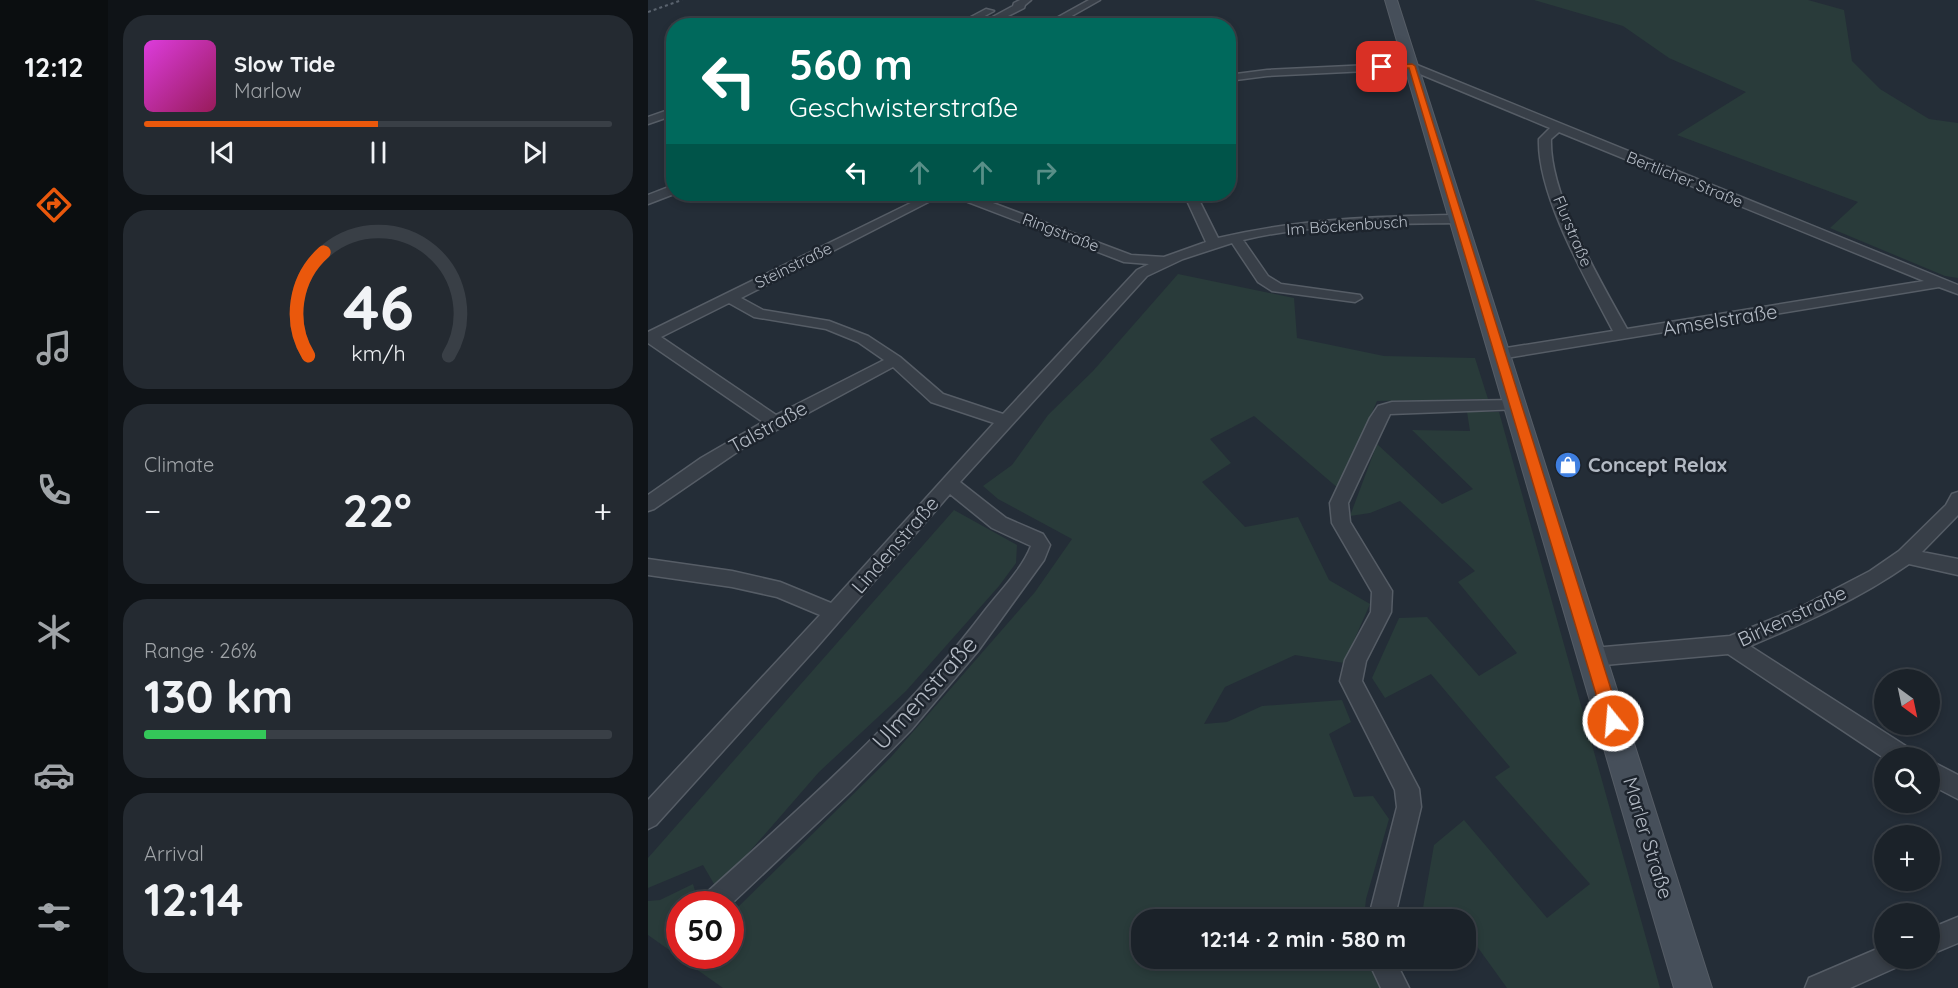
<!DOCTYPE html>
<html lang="en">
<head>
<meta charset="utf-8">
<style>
  body { margin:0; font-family:Quicksand,sans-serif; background:#242a31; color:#f1f3f6; height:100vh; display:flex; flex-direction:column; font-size:22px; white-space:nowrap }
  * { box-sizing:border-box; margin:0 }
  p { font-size:20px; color:#a0a4a8 }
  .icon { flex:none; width:33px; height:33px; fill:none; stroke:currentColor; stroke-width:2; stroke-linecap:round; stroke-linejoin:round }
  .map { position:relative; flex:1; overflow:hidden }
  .sheet { display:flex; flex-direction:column; gap:15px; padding:15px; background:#0f1317; width:540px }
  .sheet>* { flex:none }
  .top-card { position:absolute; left:18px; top:18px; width:570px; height:183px; border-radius:24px; box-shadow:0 3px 9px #0003,0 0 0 2px #393f46; background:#00695c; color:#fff; overflow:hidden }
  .needle { width:39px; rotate:147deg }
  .controls { position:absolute; left:1226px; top:669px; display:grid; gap:12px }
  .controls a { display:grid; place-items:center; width:66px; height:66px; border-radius:50%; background:#1b2229; box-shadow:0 3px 9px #0003,0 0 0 2px #393f46; font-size:30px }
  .speed { position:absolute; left:18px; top:891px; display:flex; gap:12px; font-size:30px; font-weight:700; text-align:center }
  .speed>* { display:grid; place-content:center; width:78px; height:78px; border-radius:50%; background:#1b2229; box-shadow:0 3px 9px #0003,0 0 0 2px #393f46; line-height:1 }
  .speed .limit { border:9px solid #d22; background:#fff; color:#111 }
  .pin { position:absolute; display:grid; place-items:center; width:51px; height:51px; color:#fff; margin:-26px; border-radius:12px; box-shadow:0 3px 9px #0006 }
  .me { position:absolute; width:66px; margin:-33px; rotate:343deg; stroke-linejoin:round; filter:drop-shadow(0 0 4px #0008) }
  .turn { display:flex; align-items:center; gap:21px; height:126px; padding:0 24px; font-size:27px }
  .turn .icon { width:78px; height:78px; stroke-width:2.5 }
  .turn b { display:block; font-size:42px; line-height:51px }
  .lanes { display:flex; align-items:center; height:57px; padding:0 24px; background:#0003; justify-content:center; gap:30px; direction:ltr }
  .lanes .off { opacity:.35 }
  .big { font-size:45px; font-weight:700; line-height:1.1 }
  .sheet .tile { flex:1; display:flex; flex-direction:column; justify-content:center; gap:9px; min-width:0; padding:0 21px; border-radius:24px; background:#242a31 }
  .sheet .dial { align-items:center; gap:0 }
  .dial svg { height:156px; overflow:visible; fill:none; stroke:#393f46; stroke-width:7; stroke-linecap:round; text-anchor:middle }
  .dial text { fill:#f1f3f6; stroke:none }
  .song { display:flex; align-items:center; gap:18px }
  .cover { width:72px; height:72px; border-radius:9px; background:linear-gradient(135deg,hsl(300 70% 55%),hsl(330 70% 35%)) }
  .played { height:6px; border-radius:3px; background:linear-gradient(90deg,#ea580c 50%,#393f46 50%) }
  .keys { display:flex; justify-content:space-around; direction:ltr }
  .heat { display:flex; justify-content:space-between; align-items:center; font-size:33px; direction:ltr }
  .charge { height:9px; border-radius:4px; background:linear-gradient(90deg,#34c759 26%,#393f46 0) }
  .trip { position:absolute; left:483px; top:909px; width:345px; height:60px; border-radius:24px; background:#1b2229; box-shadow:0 3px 9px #0003,0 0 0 2px #393f46; font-weight:700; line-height:60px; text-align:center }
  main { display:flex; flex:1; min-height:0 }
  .tabs { display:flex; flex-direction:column; width:108px; justify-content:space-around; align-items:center; background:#0b0e10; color:#a0a4a8 }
  .tabs .icon { width:42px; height:42px }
  .tabs .selected { color:#ea580c }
  .tabs b { font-size:27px; color:#f1f3f6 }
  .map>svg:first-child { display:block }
  .green { fill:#293b3a }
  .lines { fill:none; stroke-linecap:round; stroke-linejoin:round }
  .minor-casing { stroke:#565d66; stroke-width:3 }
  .secondary-casing { stroke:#565d66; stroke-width:2 }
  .minor { fill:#383f48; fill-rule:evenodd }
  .secondary { fill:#464f5a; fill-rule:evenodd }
  .rail { stroke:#5a636e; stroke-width:2; stroke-dasharray:3 3; stroke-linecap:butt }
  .route { fill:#ea580c; stroke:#983908; stroke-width:1.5 }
  .labels { text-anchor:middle; stroke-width:5; stroke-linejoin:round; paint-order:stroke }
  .far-street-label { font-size:16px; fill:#b3bac4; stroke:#1d242d }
  .street-label { font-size:20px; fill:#b3bac4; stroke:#1d242d }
  .poi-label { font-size:20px; font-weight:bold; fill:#b3bac4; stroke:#1d242d; text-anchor:start }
  .near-street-label { font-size:24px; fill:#b3bac4; stroke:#1d242d }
</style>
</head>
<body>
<main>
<nav class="tabs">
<b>12:12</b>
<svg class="icon selected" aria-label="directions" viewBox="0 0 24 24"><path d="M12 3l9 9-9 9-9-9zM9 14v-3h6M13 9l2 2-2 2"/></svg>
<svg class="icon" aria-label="music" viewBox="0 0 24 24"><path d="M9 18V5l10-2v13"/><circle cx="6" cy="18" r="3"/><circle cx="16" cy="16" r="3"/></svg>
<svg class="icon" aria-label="phone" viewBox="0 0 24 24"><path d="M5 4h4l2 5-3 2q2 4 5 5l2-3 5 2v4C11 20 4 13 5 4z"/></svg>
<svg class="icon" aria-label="climate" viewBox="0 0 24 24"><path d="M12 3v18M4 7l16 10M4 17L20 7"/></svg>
<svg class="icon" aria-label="car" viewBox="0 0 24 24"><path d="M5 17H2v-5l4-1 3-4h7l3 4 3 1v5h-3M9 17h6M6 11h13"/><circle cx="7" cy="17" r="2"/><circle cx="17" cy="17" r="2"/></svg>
<svg class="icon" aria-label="filters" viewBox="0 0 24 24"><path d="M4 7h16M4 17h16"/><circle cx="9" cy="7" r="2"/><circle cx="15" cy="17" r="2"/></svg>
</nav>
<section class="sheet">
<div class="tile">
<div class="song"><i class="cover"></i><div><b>Slow Tide</b><p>Marlow</p></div></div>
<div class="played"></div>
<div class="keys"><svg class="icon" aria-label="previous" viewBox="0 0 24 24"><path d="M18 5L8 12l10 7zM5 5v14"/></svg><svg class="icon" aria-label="pause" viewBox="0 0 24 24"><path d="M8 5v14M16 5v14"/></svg><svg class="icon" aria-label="next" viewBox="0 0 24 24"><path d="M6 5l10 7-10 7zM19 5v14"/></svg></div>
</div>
<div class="tile dial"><svg viewBox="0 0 100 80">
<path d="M14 69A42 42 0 1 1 86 69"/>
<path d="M14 69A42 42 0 0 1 22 16" stroke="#ea580c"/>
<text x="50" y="56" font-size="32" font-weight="700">46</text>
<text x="50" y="72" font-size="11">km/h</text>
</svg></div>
<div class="tile"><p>Climate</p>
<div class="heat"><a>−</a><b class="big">22°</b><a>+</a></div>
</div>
<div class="tile"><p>Range · 26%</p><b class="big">130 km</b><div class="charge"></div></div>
<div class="tile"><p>Arrival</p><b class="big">12:14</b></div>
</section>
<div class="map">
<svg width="1310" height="988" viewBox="0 0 1310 988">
  <rect width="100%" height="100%" fill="#242d37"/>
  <!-- green -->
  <path class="green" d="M886 0H1160L1196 10 1204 61 1232 89 1281 119 1310 123V278L1297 276 1182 228 1210 202 1029 135 1098 92 1021 58 975 26Z
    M530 274 646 298 649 338 736 356 827 358 840 399 729 401 691 489 606 416 562 439 583 463 554 482 597 527 650 517 681 580 722 604 696 663 647 655 577 687 556 724 579 722 614 706 694 700 703 722 681 734 706 797 725 796 741 819 718 899 716 919 494 920V958L718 959 732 988H75L0 935V901L12 900 45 884 51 904H32V956H82L83 911 88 909 243 757 387 592 424 539 350 499 335 486 364 465 400 415 445 371Z
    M819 412H851L1012 988H859L818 931V920L773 919 786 845 816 820 899 918 942 884 847 777 862 767 783 674 737 698 724 678 751 618 779 617 831 676 869 653 810 582 827 571 752 501 722 513 702 516 729 444 794 504 825 489 764 430 822 431Z
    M306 510 369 545 368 563 351 586 258 691 171 772 69 889 55 865 0 888V858Z"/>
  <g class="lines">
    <defs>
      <path id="minor" d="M372 0H383L377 5 376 8 340 26H328L365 6 366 3Z
        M441 0H452L406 26H394Z
        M338 9 346 11 318 26H306Z
        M764 63 1310 285V294L1291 287 852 359 847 357 844 354 852 349 965 331C939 281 889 195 891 139L902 128 760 69 619 76 580 81V75L619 70ZM911 132 1276 281 979 329C952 280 901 195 903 139Z
        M26 108V115L0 124V117Z
        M26 185V194L0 204V195Z
        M281 194H296L93 298 115 310 181 321 220 336 252 357 295 394 355 414 489 270 501 264 476 262 307 197 305 194H321L483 255 516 257 558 242 536 194H548L570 238C650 219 729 216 811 215L817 219 811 223C739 224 666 223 595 240L620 276 633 284 712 295 714 298 707 302 624 291 610 282 584 243 535 259 499 276 312 482 358 518 395 534 402 545 396 560 330 651 263 730 202 792 82 905 52 904 56 895C155 805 257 717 338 609 353 590 374 569 383 546L344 528 302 494 168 648 8 825 0 829V800L172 615 129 597 84 587 0 575V559L84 571 132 582 183 603 346 423 283 402 245 367 95 448 6 509 0 511V495L53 458 115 422 0 343V332ZM81 303 106 317 178 329 210 342 236 360 128 415 13 337Z
        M867 400 873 401 875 405 873 409 742 414 700 503 702 522 744 591 743 612 718 661 714 681 771 789 773 807 746 920H720L749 807 747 790 692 681 697 660 723 612 724 592 684 523 682 503 722 418 730 406 744 402Z
        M1310 492V515L1274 552 1310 559V575L1261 564C1211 599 1157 623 1102 646L1264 750 1267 758H1236L1080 654 945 666 938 663 934 657 938 651 945 648 1082 636 1149 609 1222 571 1251 551 1298 505 1304 494Z
        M1281 760 1310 775V799L1281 784Z
        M1310 917V943L1281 955V929Z
        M1236 946V958H1253L1249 967 1202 988H1157L1161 978Z
        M719 958H746L761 988H733Z"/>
      <path id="secondary" d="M737 0H749L1064 988H1026Z"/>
    </defs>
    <!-- minor casing -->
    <use href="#minor" class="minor-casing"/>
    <!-- secondary casing -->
    <use href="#secondary" class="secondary-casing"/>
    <!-- minor -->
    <use href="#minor" class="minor"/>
    <!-- secondary -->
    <use href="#secondary" class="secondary"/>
    <!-- rail -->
    <path class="rail" d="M0 12 34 0"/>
  </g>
  <!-- route -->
  <path class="route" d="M764 64 767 66 973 721 971 726 965 728 959 726 956 721 761 68 734 69 730 67 734 65Z"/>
  <!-- icons -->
  <defs>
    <symbol id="shop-disc" viewBox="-11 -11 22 22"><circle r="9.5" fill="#3f7fe0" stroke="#1d242d"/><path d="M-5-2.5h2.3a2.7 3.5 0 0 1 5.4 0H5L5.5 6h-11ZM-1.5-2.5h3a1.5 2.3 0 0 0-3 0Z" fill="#fff"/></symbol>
  </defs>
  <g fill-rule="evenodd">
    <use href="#shop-disc" x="905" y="450" width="30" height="30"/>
  </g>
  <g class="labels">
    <!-- far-street labels -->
    <g class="far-street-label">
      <text transform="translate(1037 179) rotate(22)" y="6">Bertlicher Straße</text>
      <text transform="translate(699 225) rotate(-4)" y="6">Im Böckenbusch</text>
      <text transform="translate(925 231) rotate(67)" y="6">Flurstraße</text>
      <text transform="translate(413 232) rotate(21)" y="6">Ringstraße</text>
      <text transform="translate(145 265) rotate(-26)" y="6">Steinstraße</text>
    </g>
    <!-- street labels -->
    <g class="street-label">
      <text transform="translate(1072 320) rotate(-9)" y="7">Amselstraße</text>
      <text transform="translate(120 427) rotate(-29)" y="7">Talstraße</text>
      <text transform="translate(247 545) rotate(-49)" y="7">Lindenstraße</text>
      <text transform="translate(1144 616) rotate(-25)" y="7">Birkenstraße</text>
      <text transform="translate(1000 838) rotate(73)" y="7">Marler Straße</text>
    </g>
    <!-- poi labels -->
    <g class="poi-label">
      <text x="940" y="472">Concept Relax</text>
    </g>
    <!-- near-street labels -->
    <g class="near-street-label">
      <text transform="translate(277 693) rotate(-48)" y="8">Ulmenstraße</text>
    </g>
  </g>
</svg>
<div class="controls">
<a><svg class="needle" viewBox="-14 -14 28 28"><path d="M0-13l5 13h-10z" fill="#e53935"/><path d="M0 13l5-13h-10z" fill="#a0a4a8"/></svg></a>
<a><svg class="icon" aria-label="search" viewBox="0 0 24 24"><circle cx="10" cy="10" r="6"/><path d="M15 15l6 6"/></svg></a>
<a>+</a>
<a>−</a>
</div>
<div class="speed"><div class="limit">50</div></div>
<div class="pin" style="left:734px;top:67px;background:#d93025"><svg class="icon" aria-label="arrive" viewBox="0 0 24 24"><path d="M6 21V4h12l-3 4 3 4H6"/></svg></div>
<svg class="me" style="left:965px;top:721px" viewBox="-20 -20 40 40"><circle r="17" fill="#ea580c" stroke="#fff" stroke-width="3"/><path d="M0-11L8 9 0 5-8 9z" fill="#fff"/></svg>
<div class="trip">12:14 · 2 min · 580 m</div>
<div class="top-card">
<div class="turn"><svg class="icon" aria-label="left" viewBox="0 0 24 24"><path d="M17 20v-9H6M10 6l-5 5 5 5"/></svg><div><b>560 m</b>Geschwisterstraße</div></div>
<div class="lanes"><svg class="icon" aria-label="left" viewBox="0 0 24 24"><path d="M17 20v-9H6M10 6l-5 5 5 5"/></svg><svg class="icon off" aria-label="ahead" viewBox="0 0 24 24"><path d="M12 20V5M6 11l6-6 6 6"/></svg><svg class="icon off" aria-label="ahead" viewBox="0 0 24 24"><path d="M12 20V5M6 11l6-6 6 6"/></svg><svg class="icon off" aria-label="right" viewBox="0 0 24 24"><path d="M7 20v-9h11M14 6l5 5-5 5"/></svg></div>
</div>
</div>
</main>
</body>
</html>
